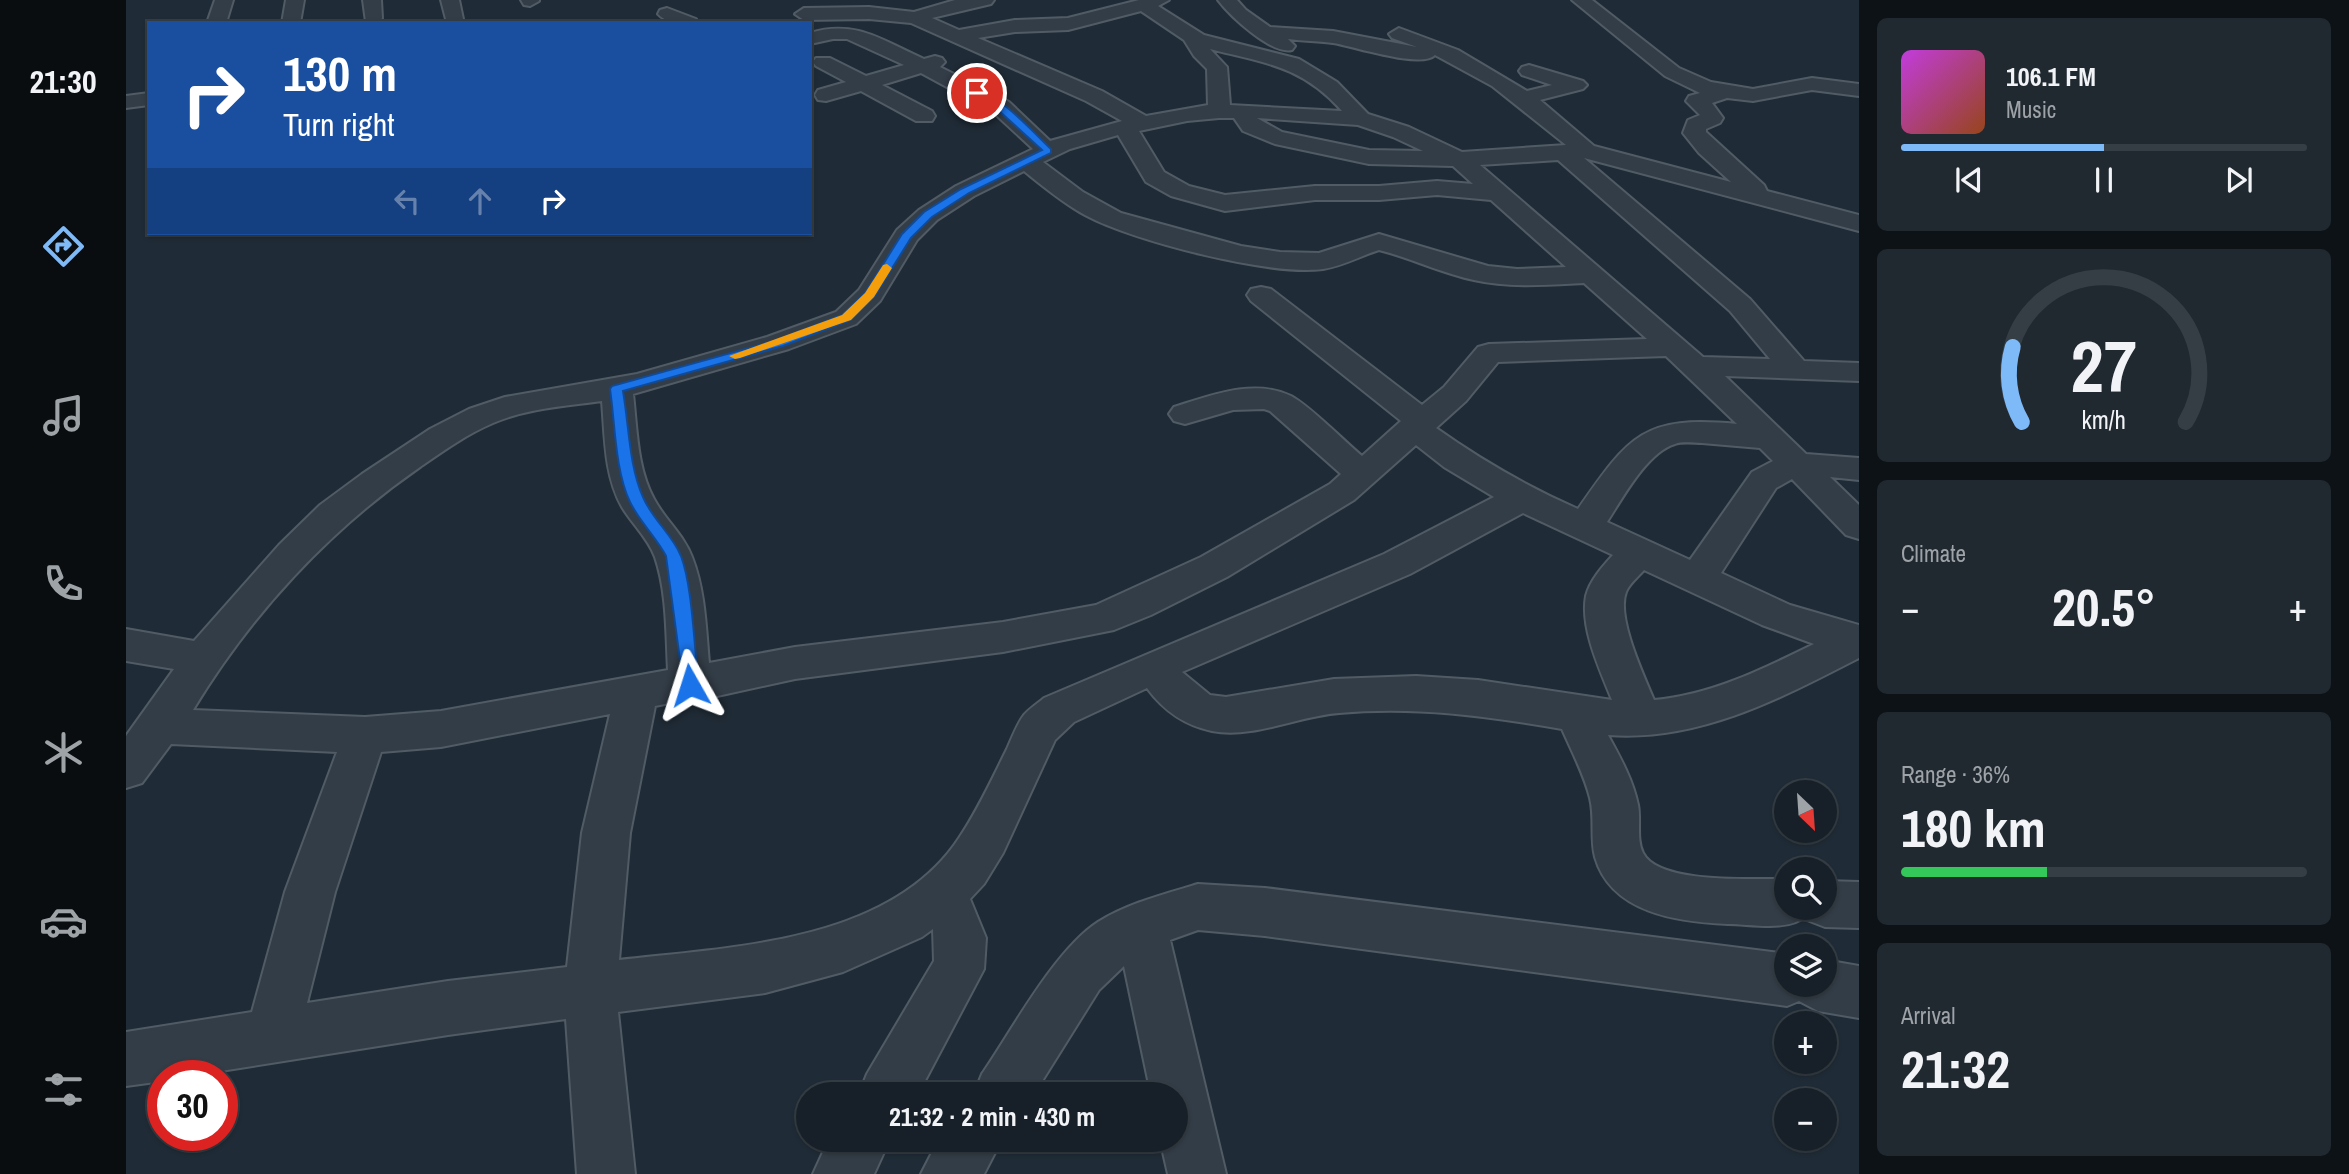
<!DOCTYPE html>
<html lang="en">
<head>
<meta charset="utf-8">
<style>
  body { margin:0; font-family:"Archivo Narrow",sans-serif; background:#202830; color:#f1f3f6; height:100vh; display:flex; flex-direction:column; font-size:26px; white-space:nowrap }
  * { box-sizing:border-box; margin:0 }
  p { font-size:23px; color:#9ea3a8 }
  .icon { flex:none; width:38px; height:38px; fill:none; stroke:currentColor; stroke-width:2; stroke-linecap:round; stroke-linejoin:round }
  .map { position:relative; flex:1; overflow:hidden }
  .panel { display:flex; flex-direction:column; gap:18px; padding:18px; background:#0d1216; width:490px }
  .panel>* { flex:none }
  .hud { position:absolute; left:21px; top:21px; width:665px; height:214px; border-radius:0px; box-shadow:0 2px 5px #0004,0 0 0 2px #363e45; background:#1a4fa0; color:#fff; overflow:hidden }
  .needle { width:46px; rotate:155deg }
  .fabs { position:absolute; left:1648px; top:780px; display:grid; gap:14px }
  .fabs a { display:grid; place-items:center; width:63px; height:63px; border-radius:50%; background:#172028; box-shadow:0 2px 5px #0004,0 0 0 2px #363e45; font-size:35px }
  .speed { position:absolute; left:21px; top:1060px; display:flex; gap:14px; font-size:35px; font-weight:700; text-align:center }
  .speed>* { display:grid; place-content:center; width:91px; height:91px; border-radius:50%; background:#172028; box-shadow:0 2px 5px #0004,0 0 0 2px #363e45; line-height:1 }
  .speed .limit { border:10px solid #d22; background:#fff; color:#111 }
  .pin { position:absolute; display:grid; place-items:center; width:60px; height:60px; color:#fff; margin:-30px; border:4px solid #fff; border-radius:50%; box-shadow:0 2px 7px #0007 }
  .me { position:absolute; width:77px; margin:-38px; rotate:354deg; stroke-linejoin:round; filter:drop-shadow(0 0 5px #0008) }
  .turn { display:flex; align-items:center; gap:24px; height:147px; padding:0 21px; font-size:32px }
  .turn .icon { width:91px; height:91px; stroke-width:2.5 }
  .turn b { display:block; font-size:49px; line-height:60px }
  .lanes { display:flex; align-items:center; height:66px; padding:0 21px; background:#0003; justify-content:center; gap:35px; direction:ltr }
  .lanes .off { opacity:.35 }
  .big { font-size:52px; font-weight:800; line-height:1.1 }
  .panel .tile { flex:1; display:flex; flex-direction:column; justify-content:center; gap:10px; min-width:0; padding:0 24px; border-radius:10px; background:#202830 }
  .panel .dial { align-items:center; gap:0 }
  .dial svg { height:182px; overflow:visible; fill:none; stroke:#363e45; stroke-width:7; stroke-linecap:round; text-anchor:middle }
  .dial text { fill:#f1f3f6; stroke:none }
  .song { display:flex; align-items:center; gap:21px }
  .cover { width:84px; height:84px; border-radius:10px; background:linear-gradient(135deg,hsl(290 70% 55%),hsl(20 70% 35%)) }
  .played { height:7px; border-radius:4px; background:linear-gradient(90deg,#7eb9f8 50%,#363e45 50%) }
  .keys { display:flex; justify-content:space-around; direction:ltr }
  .heat { display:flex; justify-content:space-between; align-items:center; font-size:38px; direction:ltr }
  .charge { height:10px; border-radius:5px; background:linear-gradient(90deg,#34c759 36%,#363e45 0) }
  .trip { position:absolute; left:670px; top:1082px; width:392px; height:70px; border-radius:35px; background:#172028; box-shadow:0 2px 5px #0004,0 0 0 2px #363e45; font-weight:800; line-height:70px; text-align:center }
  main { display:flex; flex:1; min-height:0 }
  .tabs { display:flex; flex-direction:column; width:126px; justify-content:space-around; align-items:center; background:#090d10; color:#9ea3a8 }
  .tabs .icon { width:49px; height:49px }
  .tabs .current { color:#7eb9f8 }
  .tabs b { font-size:32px; color:#f1f3f6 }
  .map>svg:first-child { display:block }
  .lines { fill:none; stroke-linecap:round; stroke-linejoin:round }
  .minor-casing { stroke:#505b65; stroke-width:4 }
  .minor { fill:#333d47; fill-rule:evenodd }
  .route { fill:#1a73e8; stroke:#114b97; stroke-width:2 }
  .slow { fill:#f59e0b }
</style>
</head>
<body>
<main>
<nav class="tabs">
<b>21:30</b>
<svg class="icon current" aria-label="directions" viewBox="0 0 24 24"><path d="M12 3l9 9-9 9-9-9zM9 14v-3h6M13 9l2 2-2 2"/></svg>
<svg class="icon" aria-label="music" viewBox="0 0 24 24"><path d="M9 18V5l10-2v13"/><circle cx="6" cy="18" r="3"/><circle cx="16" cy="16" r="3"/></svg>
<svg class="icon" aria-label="phone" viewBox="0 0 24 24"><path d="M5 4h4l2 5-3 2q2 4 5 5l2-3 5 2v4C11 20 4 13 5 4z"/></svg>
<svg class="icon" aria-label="climate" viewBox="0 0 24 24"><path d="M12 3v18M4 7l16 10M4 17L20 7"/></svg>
<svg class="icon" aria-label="car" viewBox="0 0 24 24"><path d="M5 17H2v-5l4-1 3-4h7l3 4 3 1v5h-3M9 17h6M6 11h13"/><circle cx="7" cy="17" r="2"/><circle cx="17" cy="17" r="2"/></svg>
<svg class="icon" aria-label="filters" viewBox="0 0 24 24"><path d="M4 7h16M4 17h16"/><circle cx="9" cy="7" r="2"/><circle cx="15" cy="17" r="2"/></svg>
</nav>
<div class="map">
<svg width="1733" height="1174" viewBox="0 0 1733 1174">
  <rect width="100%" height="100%" fill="#1f2b36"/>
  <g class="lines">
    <defs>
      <path id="minor" d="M89 0H107L100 23H81Z
        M160 0H178L174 23H156Z
        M237 0H255L256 18 254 22H240Z
        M315 0H333L337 19 335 23H321Z
        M395 0H413V1L404 6 398 5Z
        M829 0H868L865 4 806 18 833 30 889 20 942 18 1013 0H1043L1032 6 1078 35 1173 59 1211 82 1242 114 1283 127 1336 152 1440 145 1366 86 1309 55C1295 69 1227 46 1207 43 1192 41 1177 41 1162 39L1169 46 1166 50C1146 55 1104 16 1092 0H1111L1120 10 1144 27 1207 31 1291 47 1266 38 1263 34 1273 28 1332 50 1401 91 1426 85 1396 75 1393 71 1396 67 1403 65 1457 81 1461 85 1457 89 1414 100 1468 146 1605 182 1573 153 1557 133 1562 120 1574 115 1560 101 1563 96 1574 93 1539 76 1446 0H1466L1553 68 1585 82 1627 89 1686 78 1733 84V96L1686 90 1627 101 1601 98 1586 103 1597 118 1594 123 1580 129V132L1638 185 1641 191 1733 215V231L1458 158 1624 299 1678 361 1733 363V381L1599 376 1680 454 1733 458V480L1704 477 1733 505V539L1720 535 1666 479 1650 488 1595 573 1664 605 1733 625V658C1655 698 1573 742 1482 735 1494 757 1507 780 1512 805 1515 820 1510 839 1517 853 1533 885 1629 878 1661 879V908H1699V881L1733 882V928L1699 927 1681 920 1680 916C1662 932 1625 924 1602 924 1552 922 1485 913 1469 857 1464 838 1469 818 1464 798 1458 774 1446 752 1436 729 1361 716 1289 706 1213 713 1172 716 1127 739 1086 731 1058 725 1038 711 1021 688L948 722 929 740 877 853 858 884 844 899 860 938 858 969 792 1094H733L741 1074 808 961 807 929 796 937 717 972 639 993 492 1012 509 1174H451L440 1019 322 1035 63 1076H37V1081L0 1086V1032L126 1012 159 892 211 752 45 744 16 783 0 788V736L48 669 0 661V629L68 641 153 545 194 505 236 474 304 429 343 409 379 397 511 374 641 337 710 312 733 290 771 230 793 210 830 186 907 149 867 112 795 73 756 85 806 111 809 116 806 121H790L735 91 700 101 692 100 689 95 692 90 720 82 690 66 687 62 690 58H704L740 76 778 65 721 39H707L684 44V33C730 19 757 41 798 59L809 56 816 58 819 62 814 67 883 102 924 141 996 121 960 101 785 23 743 19 678 20 669 14 678 8 743 7 788 12ZM1015 11 1058 40 1068 56 1081 69 1082 105 1020 116 976 91 852 38 889 32 942 30ZM1084 49C1139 63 1176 66 1216 111L1104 105 1101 67ZM1093 118H1108L1117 131 1149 144 1243 164 1327 166 1347 184 1311 181 1253 186H1189L1099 195 1063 186 1038 172 1013 131 1061 121ZM1131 118 1232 125 1267 137 1297 151 1243 150 1156 132ZM992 135 1020 182 1045 196 1099 211 1189 200H1253L1311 195 1365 200 1440 267 1391 269 1362 266 1253 234 1193 253 1154 252 1115 246 995 213 957 192 917 162 944 149ZM1432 160 1604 311 1644 359 1577 357 1354 165ZM898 171C918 187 937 203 959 215 1007 241 1144 276 1197 269 1217 266 1234 256 1253 250 1285 258 1315 273 1348 280 1384 288 1421 285 1458 283L1521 339 1363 344 1352 347 1318 387 1296 405 1145 289 1135 287 1125 289 1121 295 1125 301 1275 421 1236 456C1218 441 1184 406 1165 396 1127 378 1084 396 1048 407L1043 414 1048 421 1059 424 1107 410 1138 409 1144 411 1215 474 1204 484 1075 557 970 605 877 622 669 647 583 663C580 628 579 590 566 557 558 535 539 520 528 499 511 468 511 429 507 394L663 349 730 324 754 301 791 240 811 220 848 196ZM1540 356 1611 424C1517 415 1503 436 1452 509 1402 487 1355 460 1310 428L1340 401 1372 362ZM476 401C479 436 478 475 496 507 506 524 522 538 529 557 541 592 540 633 542 670L315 711 239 717 67 710C125 614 203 530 294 467 317 451 341 434 367 423 401 408 440 406 476 401ZM1576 443 1634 448 1647 461 1626 472 1564 560 1481 522C1496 499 1521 452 1549 444 1557 441 1568 443 1576 443ZM1290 445 1318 467 1368 497 1258 554 918 698C912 703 903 709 898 715 891 724 886 738 881 749 866 779 852 810 833 838 764 943 605 947 493 960L504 833 529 706 559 700 564 702 669 679 877 652 988 630 1025 615 1101 577 1228 500ZM1397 513 1487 555C1477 566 1464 580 1460 596 1454 628 1474 670 1486 700L1352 680 1290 676 1208 679 1100 697 1084 695 1056 672 1284 574ZM1518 570 1636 625 1688 644C1637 669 1585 695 1528 700 1518 676 1490 617 1500 592 1503 584 1513 576 1518 570ZM484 714 456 833 441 967 322 981 181 1003 209 892 255 752 315 747Z
        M541 8 570 19 572 23C558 23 542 25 532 14L534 10Z
        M23 93V105L0 108V96Z
        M1072 884 1139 888 1661 954V985H1699V960L1733 966V1018L1692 1011 1673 1001 1661 1006 1139 936 1072 930 1044 940 1100 1174H1042L1034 1139H1050V1094H1025L998 966 973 990 908 1094H848L856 1074C886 1030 929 950 972 922 1002 903 1039 894 1072 884Z
        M703 1139H764L748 1174H687Z
        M813 1139H876L858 1174H795Z"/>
    </defs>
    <!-- minor casing -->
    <use href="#minor" class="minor-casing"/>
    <!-- minor -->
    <use href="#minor" class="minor"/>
  </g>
  <!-- route -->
  <path class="route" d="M848 91C870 90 908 133 925 149V153L843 193 806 217 785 238 748 297 725 320 657 346 497 391C503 425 503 466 517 497 526 519 546 534 555 556 567 588 568 650 573 685L570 690H558L540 556C530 537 513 521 504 502 489 471 489 423 484 389L486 386 648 341 716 315 739 293 776 234 798 212 835 189 916 150 871 109 848 95Z"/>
  <!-- slow -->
  <path class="slow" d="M761 264 766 268 748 297 725 320 614 358 609 359 603 356 716 315 739 293 757 265Z"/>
</svg>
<div class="fabs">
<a><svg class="needle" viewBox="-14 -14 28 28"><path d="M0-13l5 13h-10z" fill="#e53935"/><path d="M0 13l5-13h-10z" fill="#9ea3a8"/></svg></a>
<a><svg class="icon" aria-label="search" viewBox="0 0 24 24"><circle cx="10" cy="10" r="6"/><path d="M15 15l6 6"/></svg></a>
<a><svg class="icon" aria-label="layers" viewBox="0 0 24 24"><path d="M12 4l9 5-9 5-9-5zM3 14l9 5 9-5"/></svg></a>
<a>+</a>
<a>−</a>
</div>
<div class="speed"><div class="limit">30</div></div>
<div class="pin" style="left:851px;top:93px;background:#d93025"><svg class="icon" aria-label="arrive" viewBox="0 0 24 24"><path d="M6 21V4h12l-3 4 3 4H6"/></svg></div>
<svg class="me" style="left:564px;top:685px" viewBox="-20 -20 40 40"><path d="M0-17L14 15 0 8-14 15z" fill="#1a73e8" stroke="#fff" stroke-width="4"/></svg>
<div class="trip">21:32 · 2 min · 430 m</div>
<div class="hud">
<div class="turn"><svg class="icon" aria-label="right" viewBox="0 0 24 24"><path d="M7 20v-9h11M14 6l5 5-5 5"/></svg><div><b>130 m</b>Turn right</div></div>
<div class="lanes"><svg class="icon off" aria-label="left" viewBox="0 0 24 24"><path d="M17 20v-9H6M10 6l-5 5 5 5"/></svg><svg class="icon off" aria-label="ahead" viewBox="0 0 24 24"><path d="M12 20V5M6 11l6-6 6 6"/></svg><svg class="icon" aria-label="right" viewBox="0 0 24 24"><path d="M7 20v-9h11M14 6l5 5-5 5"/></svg></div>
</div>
</div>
<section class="panel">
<div class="tile">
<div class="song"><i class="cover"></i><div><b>106.1 FM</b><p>Music</p></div></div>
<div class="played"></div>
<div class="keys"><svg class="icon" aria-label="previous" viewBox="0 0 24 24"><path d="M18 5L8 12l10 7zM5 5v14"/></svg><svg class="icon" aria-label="pause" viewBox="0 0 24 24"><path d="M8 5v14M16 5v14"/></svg><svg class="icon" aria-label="next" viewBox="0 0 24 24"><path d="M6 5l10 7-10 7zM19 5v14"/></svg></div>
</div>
<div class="tile dial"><svg viewBox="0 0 100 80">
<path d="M14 69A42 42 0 1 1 86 69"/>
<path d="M14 69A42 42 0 0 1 10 36" stroke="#7eb9f8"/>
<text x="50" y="56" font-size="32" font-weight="700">27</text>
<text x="50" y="72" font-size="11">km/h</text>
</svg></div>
<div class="tile"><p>Climate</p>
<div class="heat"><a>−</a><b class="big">20.5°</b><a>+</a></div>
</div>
<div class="tile"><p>Range · 36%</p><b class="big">180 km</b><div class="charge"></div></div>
<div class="tile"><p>Arrival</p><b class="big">21:32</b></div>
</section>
</main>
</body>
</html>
